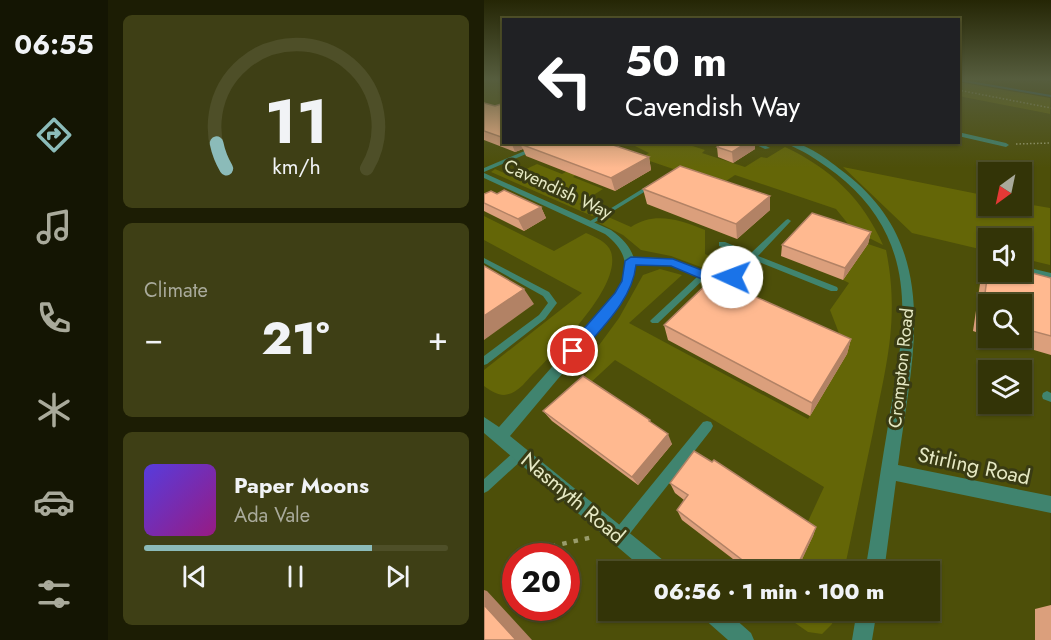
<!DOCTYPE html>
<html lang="en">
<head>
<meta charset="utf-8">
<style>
  body { margin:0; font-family:Jost,sans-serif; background:#3e3f15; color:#f1f3f6; height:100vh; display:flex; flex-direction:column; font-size:22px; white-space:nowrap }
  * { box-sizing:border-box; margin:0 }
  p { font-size:20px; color:#a9aa9b }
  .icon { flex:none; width:33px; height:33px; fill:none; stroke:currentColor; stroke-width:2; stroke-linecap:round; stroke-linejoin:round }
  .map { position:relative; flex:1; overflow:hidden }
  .details { display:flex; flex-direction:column; gap:15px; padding:15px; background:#1c1d04; width:376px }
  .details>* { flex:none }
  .banner { position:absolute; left:18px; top:18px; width:458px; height:126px; border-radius:0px; box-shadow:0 2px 4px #0004,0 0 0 2px #4e4f28; background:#202124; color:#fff; overflow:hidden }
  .needle { width:39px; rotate:213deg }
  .buttons { position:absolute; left:494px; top:162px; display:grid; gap:12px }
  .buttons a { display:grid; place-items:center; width:54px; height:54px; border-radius:0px; background:#333407; box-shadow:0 2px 4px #0004,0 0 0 2px #4e4f28; font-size:30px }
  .speed { position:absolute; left:18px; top:543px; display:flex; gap:12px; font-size:30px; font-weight:700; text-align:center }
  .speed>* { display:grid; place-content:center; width:78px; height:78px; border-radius:50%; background:#333407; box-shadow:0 2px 4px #0004,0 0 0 2px #4e4f28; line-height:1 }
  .speed .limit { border:9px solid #d22; background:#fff; color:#111 }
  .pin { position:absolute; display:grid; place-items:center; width:51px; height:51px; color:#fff; margin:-26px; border:3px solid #fff; border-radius:50%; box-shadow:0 2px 6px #0007 }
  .me { position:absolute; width:66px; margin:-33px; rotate:272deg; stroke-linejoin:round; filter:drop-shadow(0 0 4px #0008) }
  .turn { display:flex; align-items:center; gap:21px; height:126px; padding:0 24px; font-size:27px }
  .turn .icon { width:78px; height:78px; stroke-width:2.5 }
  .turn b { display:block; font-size:42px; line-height:51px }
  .big { font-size:45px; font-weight:800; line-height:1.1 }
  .details .widget { flex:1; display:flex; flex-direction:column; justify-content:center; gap:9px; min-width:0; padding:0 21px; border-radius:9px; background:#3e3f15 }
  .details .dial { align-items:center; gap:0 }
  .dial svg { height:156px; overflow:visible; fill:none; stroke:#4e4f28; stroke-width:7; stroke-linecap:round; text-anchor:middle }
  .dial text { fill:#f1f3f6; stroke:none }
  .song { display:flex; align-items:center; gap:18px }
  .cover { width:72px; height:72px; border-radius:9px; background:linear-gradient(135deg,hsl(250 70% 55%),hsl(310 70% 35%)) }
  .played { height:6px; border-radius:3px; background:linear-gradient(90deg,#8bbbb9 75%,#4e4f28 75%) }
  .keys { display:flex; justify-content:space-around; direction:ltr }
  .heat { display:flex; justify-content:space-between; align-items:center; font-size:33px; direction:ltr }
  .trip { position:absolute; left:114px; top:561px; width:342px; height:60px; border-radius:0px; background:#333407; box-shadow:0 2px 4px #0004,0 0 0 2px #4e4f28; font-weight:800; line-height:60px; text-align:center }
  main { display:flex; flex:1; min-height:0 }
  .tabs { display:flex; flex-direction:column; width:108px; justify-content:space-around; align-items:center; background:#141503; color:#a9aa9b }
  .tabs .icon { width:42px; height:42px }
  .tabs .current { color:#8bbbb9 }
  .tabs b { font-size:27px; color:#f1f3f6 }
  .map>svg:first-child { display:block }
  .built { fill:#4d4f09; fill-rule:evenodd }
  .green { fill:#646607 }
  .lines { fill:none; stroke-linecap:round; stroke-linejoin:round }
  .stream { stroke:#2c6079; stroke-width:2 }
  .path-far1 { stroke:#999c6c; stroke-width:1.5; stroke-dasharray:1.5 2; stroke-linecap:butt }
  .path { stroke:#999c6c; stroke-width:4.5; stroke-dasharray:4.5 7; stroke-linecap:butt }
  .service { fill:#40846f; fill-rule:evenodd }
  .minor { fill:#40846f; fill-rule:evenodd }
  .wall { fill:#db9f7c }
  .shaded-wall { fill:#b28265 }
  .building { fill:#ffb990; stroke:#b28265; stroke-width:1.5 }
  .route { fill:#1a73e8; stroke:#114b97; stroke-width:1.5 }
  .labels { text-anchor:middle; stroke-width:6; stroke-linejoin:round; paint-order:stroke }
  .street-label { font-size:18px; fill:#e6e9c4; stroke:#393b13 }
  .near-street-label { font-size:21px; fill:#e6e9c4; stroke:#393b13 }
</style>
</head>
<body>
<main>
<nav class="tabs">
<b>06:55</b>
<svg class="icon current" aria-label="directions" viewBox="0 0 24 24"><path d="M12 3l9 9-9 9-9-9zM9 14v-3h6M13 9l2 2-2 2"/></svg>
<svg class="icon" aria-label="music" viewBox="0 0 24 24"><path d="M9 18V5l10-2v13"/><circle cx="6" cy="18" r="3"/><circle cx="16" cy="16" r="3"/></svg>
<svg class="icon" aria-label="phone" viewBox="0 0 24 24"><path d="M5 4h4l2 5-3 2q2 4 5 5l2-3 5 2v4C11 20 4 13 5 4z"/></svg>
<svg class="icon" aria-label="climate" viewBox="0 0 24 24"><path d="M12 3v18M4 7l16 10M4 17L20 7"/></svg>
<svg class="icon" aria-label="car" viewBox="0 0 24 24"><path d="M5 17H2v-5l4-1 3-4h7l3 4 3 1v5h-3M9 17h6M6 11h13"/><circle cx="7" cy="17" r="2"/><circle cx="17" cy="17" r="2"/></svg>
<svg class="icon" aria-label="filters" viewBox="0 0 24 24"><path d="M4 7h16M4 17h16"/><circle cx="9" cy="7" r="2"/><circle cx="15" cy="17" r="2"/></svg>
</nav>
<section class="details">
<div class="widget dial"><svg viewBox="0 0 100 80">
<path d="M14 69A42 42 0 1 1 86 69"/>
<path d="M14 69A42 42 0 0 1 9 56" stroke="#8bbbb9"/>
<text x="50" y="56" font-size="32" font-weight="700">11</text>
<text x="50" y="72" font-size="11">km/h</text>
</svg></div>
<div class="widget"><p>Climate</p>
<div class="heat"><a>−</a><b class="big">21°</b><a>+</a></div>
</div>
<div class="widget">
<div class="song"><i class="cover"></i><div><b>Paper Moons</b><p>Ada Vale</p></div></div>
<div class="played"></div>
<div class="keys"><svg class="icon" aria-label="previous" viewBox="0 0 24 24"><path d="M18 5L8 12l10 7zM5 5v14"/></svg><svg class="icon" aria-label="pause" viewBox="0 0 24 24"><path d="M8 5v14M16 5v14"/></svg><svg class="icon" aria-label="next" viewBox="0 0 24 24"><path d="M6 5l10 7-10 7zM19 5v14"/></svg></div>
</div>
</section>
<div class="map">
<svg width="567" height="640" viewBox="0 0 567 640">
  <rect width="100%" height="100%" fill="#444609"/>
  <!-- built -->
  <path class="built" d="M0 79H19L20 142H474V96L566 114V640H0ZM504 172H537V206H504ZM504 238H537V272H504ZM504 304H537V338H504ZM504 370H537V404H504ZM32 556H82V608H32ZM124 572H446V610H124Z"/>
  <!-- green -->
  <path class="green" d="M474 82 566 98V114L474 96Z
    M145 143H199L221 150 218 153 261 167 277 157 283 158 301 147C346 168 379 199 399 245L369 230 352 209 251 175 236 185 157 158 165 153Z
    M119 153 89 177 119 189 95 204 116 213 108 216 7 172 11 169 27 176 53 164 78 174Z
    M359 167 504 196V206H537V203L566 208V265L537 258V238H504V251L428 233Z
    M0 216 70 251 102 233C111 237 124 242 127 252 139 289 62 359 39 385 24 399 15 397 0 386V370L98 293 0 240Z
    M122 216 147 227C171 211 196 220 221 230V254L250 267 242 273H233L187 256 157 250 139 235 115 223Z
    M384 244 402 250C416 319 402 365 389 432 379 478 370 525 360 571H312L329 536 320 530 340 487 131 360 90 398 87 396 112 360 113 348 135 318 159 275 176 269 198 275 145 323 324 419 363 354 346 310 365 283 359 280Z
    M294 611H352L348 624 338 634 324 632Z"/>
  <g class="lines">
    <!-- stream -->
    <path class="stream" d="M474 80 567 96"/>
    <!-- path-far1 -->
    <path class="path-far1" d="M474 90 567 108
      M532 144 567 143"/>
    <!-- path -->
    <path class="path" d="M60 556 69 546 109 537"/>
    <!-- service -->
    <path class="service" d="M474 132 522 143 525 145 522 147 474 136Z
      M474 141 476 142 473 146H469L470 142H474Z
      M62 142H70L0 172V168Z
      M266 142H274L286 148 281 149Z
      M168 183 170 184V186L108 224 106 225 103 223Z
      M304 219 307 221 306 222 274 256 353 287 354 289 353 291H347L270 260C253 277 246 288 220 279L174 323H168L166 321 168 319 213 277C185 263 178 263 147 263H144L143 261 144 259C157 257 173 257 186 260 202 264 229 282 243 276 251 273 258 263 263 257L235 246V242H241L267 253 302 220Z
      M0 258 65 292 73 303 61 319 3 364 0 365V356L55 315 64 303 59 296 0 263Z
      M537 266 567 273V279L537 272Z
      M563 391 567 393V402L559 399 558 396 559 393Z
      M223 421 227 422 229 426 227 430 140 541 135 543 130 541 128 536 130 531 219 422Z
      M36 448 40 450 42 454 40 458 4 491 0 493V479L32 450Z"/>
    <!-- minor -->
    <path class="minor" d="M301 142C323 142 344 160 361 173 461 250 427 359 414 465L567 496V513L412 481 400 572H381C389 525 395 479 403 432 414 359 436 282 392 216 375 190 351 171 325 155 317 150 308 147 301 142Z
      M0 173 127 230C160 254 155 275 135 306L26 436 185 565 187 572H163L0 433V417L15 427 127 300C145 274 148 255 121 234L0 178Z
      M215 610H241L267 633 270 640H244L218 617Z
      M373 610H393L388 640H368Z"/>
  </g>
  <!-- wall -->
  <path class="wall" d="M0 103 11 106 20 103V142H120L165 157 167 170 131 191 42 156 39 149 31 152 0 140Z
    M233 147 271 149 249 163 234 157Z
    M159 189 286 196V210L253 239 163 204Z
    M0 194H13L57 207 62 218 40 231 0 211Z
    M387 232 384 244 359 280 297 256 298 245Z
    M504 264V272L567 278V355L509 338H537V304H504V336L489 331 497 277Z
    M180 325 367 339 363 354 326 416 184 340Z
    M59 411 168 423 188 444 154 485 68 421Z
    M186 483 332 527 329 536 312 572H266L198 520 193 510 200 500 191 493Z
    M567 605V640H551V609Z"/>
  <!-- shaded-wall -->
  <path class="shaded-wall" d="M27 142H55L36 144 39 149 31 152Z
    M264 142H271V149L249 163 248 152Z
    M165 157 167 170 131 191 127 178Z
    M286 196V210L253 239 252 224Z
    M57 207 62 218 40 231 34 219Z
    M387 232 384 244 359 280 361 268Z
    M40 289 50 304 0 340V316Z
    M367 339 363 354 326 416 328 403Z
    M184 434 188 444 154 485 148 477Z
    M332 527 329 536 312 572H310Z
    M0 590 3 591 48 640H32L0 605Z"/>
  <!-- building -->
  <path class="building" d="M0 103 11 106 20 103V138L0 131Z
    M41 142H120L165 157 127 178 36 144Z
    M240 142H264L248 152 233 147Z
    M196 166 286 196 252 224 159 189Z
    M20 190 57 207 34 219 0 203V194L7 191 13 194Z
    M328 213 387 232 361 268 298 245Z
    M0 266 40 289 0 316Z
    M537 270 567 278V336L537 328V304H504V318L498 316 504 271 537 272Z
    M229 278 367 339 328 403 180 325Z
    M99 376 166 420 165 421 184 434 148 477 59 411Z
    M210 451 228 462 230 460 332 527 310 572H274L193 510 204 495 186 483Z
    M0 605 32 640H0Z"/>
  <!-- sky -->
  <linearGradient id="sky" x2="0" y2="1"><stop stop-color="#252605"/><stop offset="0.47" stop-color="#565d3e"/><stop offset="1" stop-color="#565d3e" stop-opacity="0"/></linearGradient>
  <rect width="567" height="168" fill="url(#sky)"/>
  <!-- route -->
  <path class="route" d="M147 257 189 259 233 276 248 272 254 277 253 280 232 285 187 266 152 265C148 301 117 328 94 356H84L82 351 84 347 131 293 138 281 141 261Z"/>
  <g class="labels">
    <!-- street labels -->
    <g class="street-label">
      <text transform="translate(74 189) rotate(25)" y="6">Cavendish Way</text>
      <text transform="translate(417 368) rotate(-84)" y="6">Crompton Road</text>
    </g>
    <!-- near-street labels -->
    <g class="near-street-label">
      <text transform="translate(490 466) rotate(12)" y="7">Stirling Road</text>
      <text transform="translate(89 498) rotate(40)" y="7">Nasmyth Road</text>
    </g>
  </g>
</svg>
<div class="buttons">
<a><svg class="needle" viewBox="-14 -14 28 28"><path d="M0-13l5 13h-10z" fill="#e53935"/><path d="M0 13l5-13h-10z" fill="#a9aa9b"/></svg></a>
<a><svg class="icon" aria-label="sound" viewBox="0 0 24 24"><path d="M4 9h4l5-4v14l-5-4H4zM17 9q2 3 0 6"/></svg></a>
<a><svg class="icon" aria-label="search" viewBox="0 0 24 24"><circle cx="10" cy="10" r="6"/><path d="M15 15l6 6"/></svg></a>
<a><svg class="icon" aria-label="layers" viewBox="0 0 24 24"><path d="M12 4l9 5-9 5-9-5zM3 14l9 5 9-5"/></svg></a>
</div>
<div class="speed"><div class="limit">20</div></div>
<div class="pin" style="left:89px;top:351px;background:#d93025"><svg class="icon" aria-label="arrive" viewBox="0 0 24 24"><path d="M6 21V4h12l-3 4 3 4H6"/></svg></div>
<svg class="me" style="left:248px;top:277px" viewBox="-20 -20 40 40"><circle r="19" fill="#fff"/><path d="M0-13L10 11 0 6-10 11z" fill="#1a73e8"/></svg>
<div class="trip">06:56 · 1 min · 100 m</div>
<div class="banner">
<div class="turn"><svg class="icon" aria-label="left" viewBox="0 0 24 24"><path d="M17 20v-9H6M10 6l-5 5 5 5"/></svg><div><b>50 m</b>Cavendish Way</div></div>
</div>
</div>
</main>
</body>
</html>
